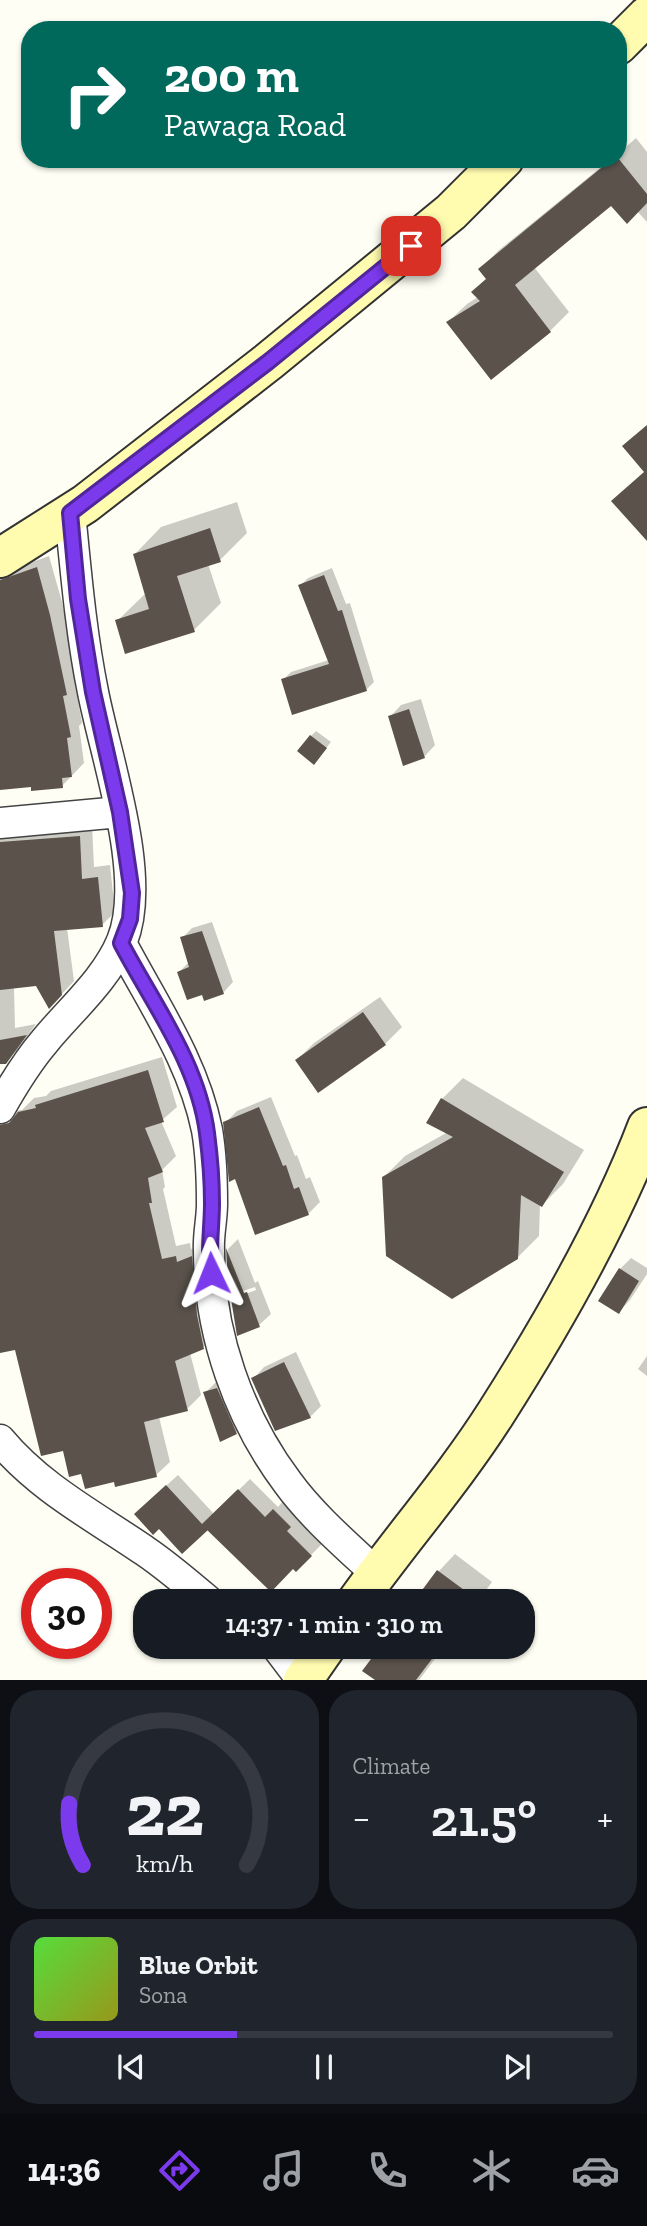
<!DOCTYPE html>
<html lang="en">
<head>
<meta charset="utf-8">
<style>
  body { margin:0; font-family:"Zilla Slab",serif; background:#20242c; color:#f1f3f6; height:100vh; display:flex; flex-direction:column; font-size:26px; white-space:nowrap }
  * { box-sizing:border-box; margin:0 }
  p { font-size:23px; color:#9ea1a6 }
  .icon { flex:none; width:38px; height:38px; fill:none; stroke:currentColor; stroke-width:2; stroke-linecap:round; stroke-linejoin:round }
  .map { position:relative; height:1680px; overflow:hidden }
  .side { display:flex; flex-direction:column; gap:10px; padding:10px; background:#0d0f14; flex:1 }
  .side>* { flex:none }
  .top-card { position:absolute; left:21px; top:21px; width:606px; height:147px; border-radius:28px; box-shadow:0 2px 5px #0004; background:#00695c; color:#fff; overflow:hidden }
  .speed { position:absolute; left:21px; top:1568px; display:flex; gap:14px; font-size:35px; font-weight:700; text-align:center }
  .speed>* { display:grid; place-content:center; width:91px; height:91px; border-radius:50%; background:#171b24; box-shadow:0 2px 5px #0004; line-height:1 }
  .speed .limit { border:10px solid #d22; background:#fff; color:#111 }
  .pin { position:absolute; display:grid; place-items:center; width:60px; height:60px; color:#fff; margin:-30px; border-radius:14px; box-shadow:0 4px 10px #0006 }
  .me { position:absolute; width:77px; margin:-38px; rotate:358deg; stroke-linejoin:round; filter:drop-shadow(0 0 5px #0008) }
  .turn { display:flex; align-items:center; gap:24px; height:147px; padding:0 28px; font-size:32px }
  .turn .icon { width:91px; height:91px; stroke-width:2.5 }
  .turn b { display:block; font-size:49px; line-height:60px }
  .big { font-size:52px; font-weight:600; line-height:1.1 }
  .side .tile { flex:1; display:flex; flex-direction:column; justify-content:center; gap:10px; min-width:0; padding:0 24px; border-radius:28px; background:#20242c }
  .side .dial { align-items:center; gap:0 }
  .dial svg { height:182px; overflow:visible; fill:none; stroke:#363941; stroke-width:7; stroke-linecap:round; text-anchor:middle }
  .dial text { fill:#f1f3f6; stroke:none }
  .song { display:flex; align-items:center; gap:21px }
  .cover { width:84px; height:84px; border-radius:10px; background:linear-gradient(135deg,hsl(110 70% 55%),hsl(60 70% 35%)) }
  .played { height:7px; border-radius:4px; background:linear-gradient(90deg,#7c3aed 35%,#363941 35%) }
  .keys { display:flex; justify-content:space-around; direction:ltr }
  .heat { display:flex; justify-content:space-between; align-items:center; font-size:38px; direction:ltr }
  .side .tiles { flex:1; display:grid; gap:10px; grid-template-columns:1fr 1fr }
  .tile:last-child { grid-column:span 2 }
  .trip { position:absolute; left:133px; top:1589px; width:402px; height:70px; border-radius:28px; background:#171b24; box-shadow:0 2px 5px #0004; font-weight:600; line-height:70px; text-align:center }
  .dock { display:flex; height:112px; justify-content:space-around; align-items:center; background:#090b0e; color:#9ea1a6 }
  .dock .icon { width:49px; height:49px }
  .dock .selected { color:#7c3aed }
  .dock b { font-size:32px; color:#f1f3f6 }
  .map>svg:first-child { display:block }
  .shadow { fill:#0003; fill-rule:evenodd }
  .building { fill:#5a524b }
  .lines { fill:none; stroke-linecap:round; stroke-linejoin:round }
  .street-casing { stroke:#434343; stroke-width:33 }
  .secondary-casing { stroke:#323232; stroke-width:42 }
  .street { stroke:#fff; stroke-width:30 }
  .secondary { stroke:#fffbaf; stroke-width:38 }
  .route-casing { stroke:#51269a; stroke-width:18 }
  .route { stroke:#7c3aed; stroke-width:12 }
</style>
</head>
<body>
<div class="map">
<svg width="647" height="1680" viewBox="0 0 647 1680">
  <rect width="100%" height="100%" fill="#fffef4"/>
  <!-- shadow -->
  <path class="shadow" d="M636 138 647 152V222L637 211 612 203 534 267 569 312 550 331 491 377 448 322 467 304 478 297 487 278 480 269 499 250 611 159H618V154Z
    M237 502 247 533 220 560 208 564 221 603 194 630 117 621 146 593 135 554 161 527Z
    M49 556 62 602 79 681 75 685 82 723 79 726 84 763 62 786 32 785 0 789V570L16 568Z
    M332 568 346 604 350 603 374 682 366 690 283 680 291 672 329 660 300 586 308 578Z
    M421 699 435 745 424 757 390 717 401 705Z
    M316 731 331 742 319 757 311 736Z
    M0 822 92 825 94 867 110 865 115 912 102 925 67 928 74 981 62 994 37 985 14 987 15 1028 36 1024 18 1049 5 1062H0Z
    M212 922 233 982 223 993 179 972 189 962 182 938 192 928Z
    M380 997 402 1027 385 1044 297 1060 314 1043Z
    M162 1057 177 1107 161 1121 176 1156 162 1170 165 1187 163 1189 176 1246 190 1243 191 1249 205 1244 218 1333 203 1347 190 1353 201 1395 187 1409 159 1417 170 1462 156 1475 115 1480 82 1472 64 1449 16 1348 0 1351V1123L11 1111 22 1110 34 1098 46 1096 51 1091Z
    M463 1078 584 1150 563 1184 542 1205 540 1204 539 1236 517 1258 384 1177 405 1156 448 1132 442 1099Z
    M271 1097 295 1156 297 1155 306 1179 310 1177 320 1202 308 1214 225 1123 237 1111Z
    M238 1239 255 1283 258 1281 271 1314 259 1325 230 1280 228 1249ZM255 1287 256 1290 243 1295V1291Z
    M631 1258 647 1268V1274L630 1300 619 1312 620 1269Z
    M296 1352 321 1406 310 1417 253 1379 264 1367Z
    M647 1356V1376L638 1369Z
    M228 1377 247 1421 236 1432 205 1393 217 1381Z
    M178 1475 214 1514 250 1479 278 1507 285 1499 301 1515 297 1519 322 1544 296 1570 208 1528 147 1503Z
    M455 1554 492 1582 478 1601H416L439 1571Z
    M382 1647H444L419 1680H378L365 1670Z"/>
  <!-- building -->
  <path class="building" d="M618 158 647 194V203L627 224 611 206 515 285 551 332 491 380 446 322 480 301 471 292 486 279 478 269 612 159Z
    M647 425V541L611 501 644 472 622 446Z
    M210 528 221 562 177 576 195 632 125 654 115 620 149 609 133 554Z
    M37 567 50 615 67 695 63 696 71 737 67 738 72 777 62 778 63 788 31 791V787L0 790V580Z
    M324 575 338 611 342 610 367 691 292 715 281 679 329 664 298 585Z
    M409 709 425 758 403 766 388 716Z
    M310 735 327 748 314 765 297 751Z
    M80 836 82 879 98 877 103 927 54 931 62 995 49 1009 36 986 0 990V842Z
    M202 931 224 994 204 1001 202 995 187 1000 177 972 189 967 180 937Z
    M363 1012 386 1045 318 1093 295 1060Z
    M27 1035 6 1064H0V1040Z
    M148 1070 164 1122 145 1128 163 1172 148 1178 152 1203H149L162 1259 176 1256 177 1262 192 1256 197 1315 204 1349 175 1361 188 1411 144 1422 157 1477 115 1487 114 1482 85 1489 81 1474 69 1477 63 1451 41 1456 15 1350 0 1353V1125L9 1123 18 1112 36 1108 35 1105Z
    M441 1098 564 1172 542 1207 521 1195 518 1259 452 1299 386 1256 382 1177 453 1137 426 1123Z
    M259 1107 283 1166 286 1165 294 1189 299 1187 309 1215 255 1235 235 1179 229 1182 223 1122Z
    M226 1248 244 1293 247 1292 260 1327 237 1336 228 1280Z
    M619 1268 639 1281 619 1314 598 1301Z
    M284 1362 311 1418 275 1431 251 1378Z
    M217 1388 237 1434 220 1442 203 1392Z
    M166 1485 202 1524 238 1489 265 1517 273 1509 291 1527 287 1531 312 1556 296 1572 293 1569 271 1592 204 1527 208 1530 182 1554 159 1529 153 1535 134 1514Z
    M437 1570 479 1601H414Z
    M380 1647H441L416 1680H375L362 1671Z"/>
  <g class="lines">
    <defs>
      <path id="street" d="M0 823 120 812
        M121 943C153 1004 193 1061 207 1130 211 1153 212 1180 212 1204 212 1220 208 1235 209 1251 209 1333 239 1418 288 1483 312 1516 347 1546 377 1574
        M0 1108C13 1085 27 1062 44 1042 70 1010 106 980 122 941 148 877 106 759 93 692 81 633 76 573 70 513
        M0 1440C40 1488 94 1516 145 1551 167 1566 187 1583 208 1601
        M277 1647 302 1680"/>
      <path id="secondary" d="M618 45 647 16
        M0 558 85 504 268 362 451 212 504 159
        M357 1601C402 1538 454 1479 496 1413 552 1325 610 1224 647 1127
        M303 1680 326 1647"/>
    </defs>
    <!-- street casing -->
    <use href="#street" class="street-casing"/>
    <!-- secondary casing -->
    <use href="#secondary" class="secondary-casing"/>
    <!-- street -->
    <use href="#street" class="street"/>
    <!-- secondary -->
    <use href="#secondary" class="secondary"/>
  </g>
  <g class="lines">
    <defs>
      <path id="route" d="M211 1273C208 1249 212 1227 212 1203 212 1181 210 1156 207 1133 198 1063 153 1004 121 943L130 919 132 893 120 812 93 692 78 599 70 513 268 362 411 246"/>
    </defs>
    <!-- route casing -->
    <use href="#route" class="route-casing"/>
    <!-- route -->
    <use href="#route" class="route"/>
  </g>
</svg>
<div class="speed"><div class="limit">30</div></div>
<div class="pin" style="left:411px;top:246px;background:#d93025"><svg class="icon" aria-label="arrive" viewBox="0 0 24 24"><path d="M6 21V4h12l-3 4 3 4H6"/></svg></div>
<svg class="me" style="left:211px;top:1273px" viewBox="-20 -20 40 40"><path d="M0-17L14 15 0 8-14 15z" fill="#7c3aed" stroke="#fff" stroke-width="4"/></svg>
<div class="trip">14:37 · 1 min · 310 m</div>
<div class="top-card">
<div class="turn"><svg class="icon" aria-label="right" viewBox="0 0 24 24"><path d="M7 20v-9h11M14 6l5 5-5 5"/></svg><div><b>200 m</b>Pawaga Road</div></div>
</div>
</div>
<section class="side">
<div class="tiles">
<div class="tile dial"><svg viewBox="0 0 100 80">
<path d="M14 69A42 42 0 1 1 86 69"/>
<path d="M14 69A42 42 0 0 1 8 42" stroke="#7c3aed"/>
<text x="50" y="56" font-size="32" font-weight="700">22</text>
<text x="50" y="72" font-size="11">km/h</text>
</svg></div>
<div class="tile"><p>Climate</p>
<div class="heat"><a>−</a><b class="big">21.5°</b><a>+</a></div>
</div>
<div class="tile">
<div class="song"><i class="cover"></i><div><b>Blue Orbit</b><p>Sona</p></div></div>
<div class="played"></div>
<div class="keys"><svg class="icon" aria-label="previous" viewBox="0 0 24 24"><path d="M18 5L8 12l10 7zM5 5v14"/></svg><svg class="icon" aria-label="pause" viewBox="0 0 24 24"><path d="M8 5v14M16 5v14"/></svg><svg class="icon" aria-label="next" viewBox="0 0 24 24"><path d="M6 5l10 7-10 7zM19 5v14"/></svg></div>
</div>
</div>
</section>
<nav class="dock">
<b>14:36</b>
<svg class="icon selected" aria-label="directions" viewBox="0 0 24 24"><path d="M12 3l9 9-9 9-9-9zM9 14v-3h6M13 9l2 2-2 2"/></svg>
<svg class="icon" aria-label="music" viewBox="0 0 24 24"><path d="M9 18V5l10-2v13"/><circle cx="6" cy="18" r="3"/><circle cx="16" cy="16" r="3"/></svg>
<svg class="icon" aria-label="phone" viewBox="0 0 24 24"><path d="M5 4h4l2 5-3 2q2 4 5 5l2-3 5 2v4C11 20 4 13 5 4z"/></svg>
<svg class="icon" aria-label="climate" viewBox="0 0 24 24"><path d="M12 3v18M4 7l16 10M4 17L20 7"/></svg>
<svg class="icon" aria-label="car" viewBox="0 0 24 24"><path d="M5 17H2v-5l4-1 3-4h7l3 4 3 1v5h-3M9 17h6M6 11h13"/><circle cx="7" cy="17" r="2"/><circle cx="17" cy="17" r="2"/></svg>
</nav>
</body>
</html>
